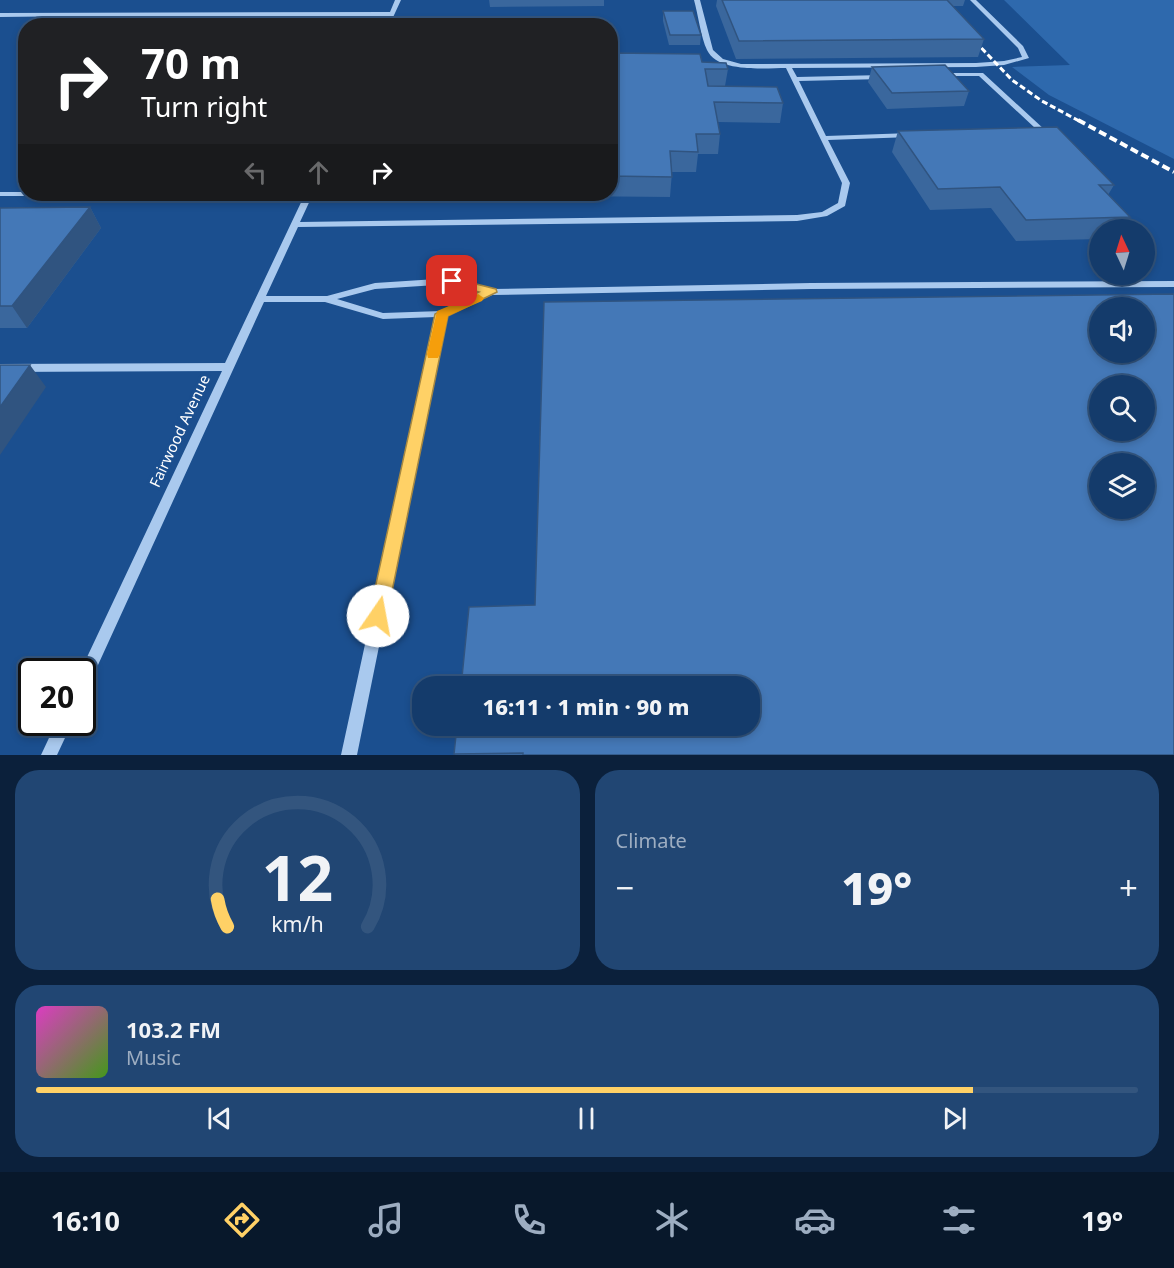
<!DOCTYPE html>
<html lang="en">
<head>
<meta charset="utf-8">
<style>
  body { margin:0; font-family:"Noto Sans",sans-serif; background:#214673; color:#f1f3f6; height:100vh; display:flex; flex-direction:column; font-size:22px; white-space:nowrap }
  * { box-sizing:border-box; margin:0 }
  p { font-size:20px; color:#9dadc1 }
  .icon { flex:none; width:33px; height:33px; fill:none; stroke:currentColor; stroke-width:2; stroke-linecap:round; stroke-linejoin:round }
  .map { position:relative; height:755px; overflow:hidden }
  .panel { display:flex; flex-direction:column; gap:15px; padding:15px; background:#0b203b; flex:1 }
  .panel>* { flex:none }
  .guide { position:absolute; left:18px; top:18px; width:600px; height:183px; border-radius:24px; box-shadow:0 3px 9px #0003,0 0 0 2px #33557e; background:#202124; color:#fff; overflow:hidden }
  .needle { width:39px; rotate:356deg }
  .fabs { position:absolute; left:1089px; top:219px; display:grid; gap:12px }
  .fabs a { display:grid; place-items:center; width:66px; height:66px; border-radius:50%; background:#143b6b; box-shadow:0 3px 9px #0003,0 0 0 2px #33557e; font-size:30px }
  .speed { position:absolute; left:18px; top:658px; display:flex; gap:12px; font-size:30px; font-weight:700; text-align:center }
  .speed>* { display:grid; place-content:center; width:78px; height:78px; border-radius:50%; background:#143b6b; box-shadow:0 3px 9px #0003,0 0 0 2px #33557e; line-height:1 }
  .speed .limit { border:3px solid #111; border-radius:9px; background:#fff; color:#111 }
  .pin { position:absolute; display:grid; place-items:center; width:51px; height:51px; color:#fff; margin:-26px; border-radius:12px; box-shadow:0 3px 9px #0006 }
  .me { position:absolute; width:66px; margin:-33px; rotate:12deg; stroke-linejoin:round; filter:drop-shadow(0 0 4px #0008) }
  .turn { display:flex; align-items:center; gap:21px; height:126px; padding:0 24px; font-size:27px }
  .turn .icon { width:78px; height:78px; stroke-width:2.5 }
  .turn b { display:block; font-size:42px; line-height:51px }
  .lanes { display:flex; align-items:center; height:57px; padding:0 24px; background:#0003; justify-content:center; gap:30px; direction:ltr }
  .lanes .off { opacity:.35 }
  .big { font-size:45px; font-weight:800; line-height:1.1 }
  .panel .card { flex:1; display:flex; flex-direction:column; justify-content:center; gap:9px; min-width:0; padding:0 21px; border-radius:24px; background:#214673 }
  .panel .dial { align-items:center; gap:0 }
  .dial svg { height:156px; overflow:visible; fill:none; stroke:#33557e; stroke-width:7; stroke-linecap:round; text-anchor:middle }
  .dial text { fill:#f1f3f6; stroke:none }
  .song { display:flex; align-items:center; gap:18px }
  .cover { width:72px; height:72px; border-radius:9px; background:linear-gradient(135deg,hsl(310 70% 55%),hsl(100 70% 35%)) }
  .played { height:6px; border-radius:3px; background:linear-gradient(90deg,#ffd166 85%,#33557e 85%) }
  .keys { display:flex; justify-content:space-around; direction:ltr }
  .heat { display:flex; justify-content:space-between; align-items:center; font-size:33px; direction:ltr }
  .panel .tiles { flex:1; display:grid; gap:15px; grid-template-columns:1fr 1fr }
  .card:last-child { grid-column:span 2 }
  .trip { position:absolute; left:412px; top:676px; width:348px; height:60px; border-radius:24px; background:#143b6b; box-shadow:0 3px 9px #0003,0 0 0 2px #33557e; font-weight:800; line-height:60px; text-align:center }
  .menu { display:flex; height:96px; justify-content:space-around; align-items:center; background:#08182b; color:#9dadc1 }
  .menu .icon { width:42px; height:42px }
  .menu .selected { color:#ffd166 }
  .menu b { font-size:27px; color:#f1f3f6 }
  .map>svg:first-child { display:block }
  .green { fill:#2e69ad }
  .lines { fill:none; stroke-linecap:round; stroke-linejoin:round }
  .minor { fill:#a9c9ee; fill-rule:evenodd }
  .rail-far1 { stroke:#fff; stroke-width:3; stroke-dasharray:6 3; stroke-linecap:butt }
  .rail { stroke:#fff; stroke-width:4; stroke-dasharray:8 4; stroke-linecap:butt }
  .wall { fill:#3a679d }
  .shaded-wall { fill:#305480 }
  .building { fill:#4478b7; stroke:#305480; stroke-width:1.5; fill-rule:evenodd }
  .route { fill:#ffd166; stroke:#a68842; stroke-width:1.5 }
  .slow { fill:#f59e0b }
  .labels { text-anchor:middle; stroke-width:6; stroke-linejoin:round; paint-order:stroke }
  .street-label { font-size:15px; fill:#fff; stroke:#1b4f8f }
</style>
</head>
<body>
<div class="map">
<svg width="1174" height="755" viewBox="0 0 1174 755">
  <rect width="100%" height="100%" fill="#1b4f8f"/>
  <!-- green -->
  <path class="green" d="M1004 0H1174V159L1049 95 1012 67 1070 65Z"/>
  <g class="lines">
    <!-- minor -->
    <path class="minor" d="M395 0H401L389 26H383L388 16H91L82 26H75L84 16 0 17V13L390 12Z
      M694 0H700L713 50 723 59 741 64 976 63 1004 61 1022 57 1018 48 970 0H976L1023 46 1029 58 1004 65 976 67 792 68 797 77 883 75 886 77 883 79 799 81 826 136 911 133 915 135 911 137 828 140 850 183 845 206 827 216 797 221 298 227 266 296H327L375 283 452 278 491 289 811 283 1174 281V287L811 289 492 295 446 316 357 755H341L436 317 383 319 325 302H264L87 689 82 691V672H80L222 371 0 372V364L225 363 305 194H313L300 222 797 215 822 212 838 203 842 183 786 68C765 68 718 73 707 50 701 38 698 14 694 0ZM452 284 482 292 441 311 383 313 337 299 375 289Z
      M943 73H983L1045 130 1041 132H1028V128H1035L979 76H941L940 75Z
      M0 192H26V194H52L48 196H0Z
      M56 723H72L57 755H41Z"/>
    <!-- rail-far1 -->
    <path class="rail-far1" d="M969 35 1012 80 1042 101 1081 122"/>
    <!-- rail -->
    <path class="rail" d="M1078 120 1174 172"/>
  </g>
  <!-- wall -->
  <path class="wall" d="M489 0H604V6L490 7Z
    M717 0H965L963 6H952L984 39 978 57 736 59 716 6Z
    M663 11 701 35 700 45H669L663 21Z
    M610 53 702 62 728 69 725 86 783 103 780 123 718 122 720 134 718 154H698L696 172H672L670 197 468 195 467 194H610Z
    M872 67 969 91 964 106 887 109 868 82Z
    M898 131 1114 185 1108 195 1130 217 1123 230H1100V239L1016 241 991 208 930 210 892 152Z
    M90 207 101 228 27 328H0V208Z
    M535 605 1174 755H455Z"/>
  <!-- shaded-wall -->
  <path class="shaded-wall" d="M90 207 101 228 27 328 12 306Z
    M30 365 46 387 0 455V407Z"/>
  <!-- building -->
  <path class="building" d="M722 0H947L984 39 739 41Z
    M663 11H693L701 35H670Z
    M610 53 700 54 702 62 726 63 728 69H705L708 86 777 87 783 103 714 102 720 134H696L698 152 670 151 672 177 610 176Z
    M945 65 969 91 892 93 872 67Z
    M1057 127 1114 185H1099L1130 217 1026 220 1000 187 938 189 898 131Z
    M90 207 12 306H0V208Z
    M1174 294V755H523V753L454 754 457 726H750V687H461L469 607 535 605 544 302ZM1100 308H1144V352H1100ZM1100 386H1144V430H1100ZM1100 464H1144V508H1100Z
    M0 365H30L0 407Z"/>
  <!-- route -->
  <path class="route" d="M452 278 496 289 497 292 448 316 387 616 384 622 378 624 372 622 369 616 435 314 479 292 448 284V279Z"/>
  <!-- slow -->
  <path class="slow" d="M478 294 484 298 482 301 448 316 440 354 438 358H428L427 354 437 311Z"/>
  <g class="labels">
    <!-- street labels -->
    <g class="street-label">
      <text transform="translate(180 431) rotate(-65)" y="5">Fairwood Avenue</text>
    </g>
  </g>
</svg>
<div class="fabs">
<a><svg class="needle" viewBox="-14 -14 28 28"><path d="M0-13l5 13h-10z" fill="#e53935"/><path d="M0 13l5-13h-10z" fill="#9dadc1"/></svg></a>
<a><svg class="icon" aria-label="sound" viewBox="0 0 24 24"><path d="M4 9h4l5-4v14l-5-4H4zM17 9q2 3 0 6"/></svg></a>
<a><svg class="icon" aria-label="search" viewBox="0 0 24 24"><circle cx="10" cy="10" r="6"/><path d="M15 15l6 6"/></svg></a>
<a><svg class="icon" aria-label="layers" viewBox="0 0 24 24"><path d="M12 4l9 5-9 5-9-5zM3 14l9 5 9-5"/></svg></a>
</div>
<div class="speed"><div class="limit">20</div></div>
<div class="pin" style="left:452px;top:281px;background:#d93025"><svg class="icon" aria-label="arrive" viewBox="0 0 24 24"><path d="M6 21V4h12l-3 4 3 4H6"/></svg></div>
<svg class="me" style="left:378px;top:616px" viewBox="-20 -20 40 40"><circle r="19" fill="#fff"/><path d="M0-13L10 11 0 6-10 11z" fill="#ffd166"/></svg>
<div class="trip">16:11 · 1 min · 90 m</div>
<div class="guide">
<div class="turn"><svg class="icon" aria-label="right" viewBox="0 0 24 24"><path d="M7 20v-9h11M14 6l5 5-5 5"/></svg><div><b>70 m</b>Turn right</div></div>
<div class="lanes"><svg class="icon off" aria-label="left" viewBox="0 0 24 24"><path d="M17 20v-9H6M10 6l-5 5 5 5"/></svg><svg class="icon off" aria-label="ahead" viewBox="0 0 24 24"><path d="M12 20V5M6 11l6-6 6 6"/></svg><svg class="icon" aria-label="right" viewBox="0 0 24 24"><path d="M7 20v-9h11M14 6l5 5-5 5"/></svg></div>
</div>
</div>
<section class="panel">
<div class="tiles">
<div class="card dial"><svg viewBox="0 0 100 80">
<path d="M14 69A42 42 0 1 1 86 69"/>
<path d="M14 69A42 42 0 0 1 9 55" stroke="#ffd166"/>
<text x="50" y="56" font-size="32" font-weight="700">12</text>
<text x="50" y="72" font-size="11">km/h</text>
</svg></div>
<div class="card"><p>Climate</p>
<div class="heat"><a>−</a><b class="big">19°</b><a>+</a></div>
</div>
<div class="card">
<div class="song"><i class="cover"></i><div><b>103.2 FM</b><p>Music</p></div></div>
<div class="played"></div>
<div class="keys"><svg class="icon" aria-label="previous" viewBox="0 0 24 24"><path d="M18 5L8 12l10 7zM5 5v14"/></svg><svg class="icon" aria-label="pause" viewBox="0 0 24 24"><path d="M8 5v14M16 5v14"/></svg><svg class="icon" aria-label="next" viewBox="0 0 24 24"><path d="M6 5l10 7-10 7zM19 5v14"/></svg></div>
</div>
</div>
</section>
<nav class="menu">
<b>16:10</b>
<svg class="icon selected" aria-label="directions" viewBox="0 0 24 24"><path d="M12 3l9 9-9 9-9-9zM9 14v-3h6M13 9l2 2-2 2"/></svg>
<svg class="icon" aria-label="music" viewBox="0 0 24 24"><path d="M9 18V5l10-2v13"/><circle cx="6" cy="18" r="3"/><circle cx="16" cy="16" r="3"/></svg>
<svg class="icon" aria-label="phone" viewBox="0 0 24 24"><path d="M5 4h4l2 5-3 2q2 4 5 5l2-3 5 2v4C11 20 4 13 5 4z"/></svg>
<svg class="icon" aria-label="climate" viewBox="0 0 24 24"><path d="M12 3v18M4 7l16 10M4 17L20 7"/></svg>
<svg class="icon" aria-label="car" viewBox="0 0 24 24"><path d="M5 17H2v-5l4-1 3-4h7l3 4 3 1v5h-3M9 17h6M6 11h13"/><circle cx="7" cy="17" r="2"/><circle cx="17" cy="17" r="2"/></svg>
<svg class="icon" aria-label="filters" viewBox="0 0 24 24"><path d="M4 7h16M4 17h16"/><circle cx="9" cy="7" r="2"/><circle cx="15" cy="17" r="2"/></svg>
<b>19°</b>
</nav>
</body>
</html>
